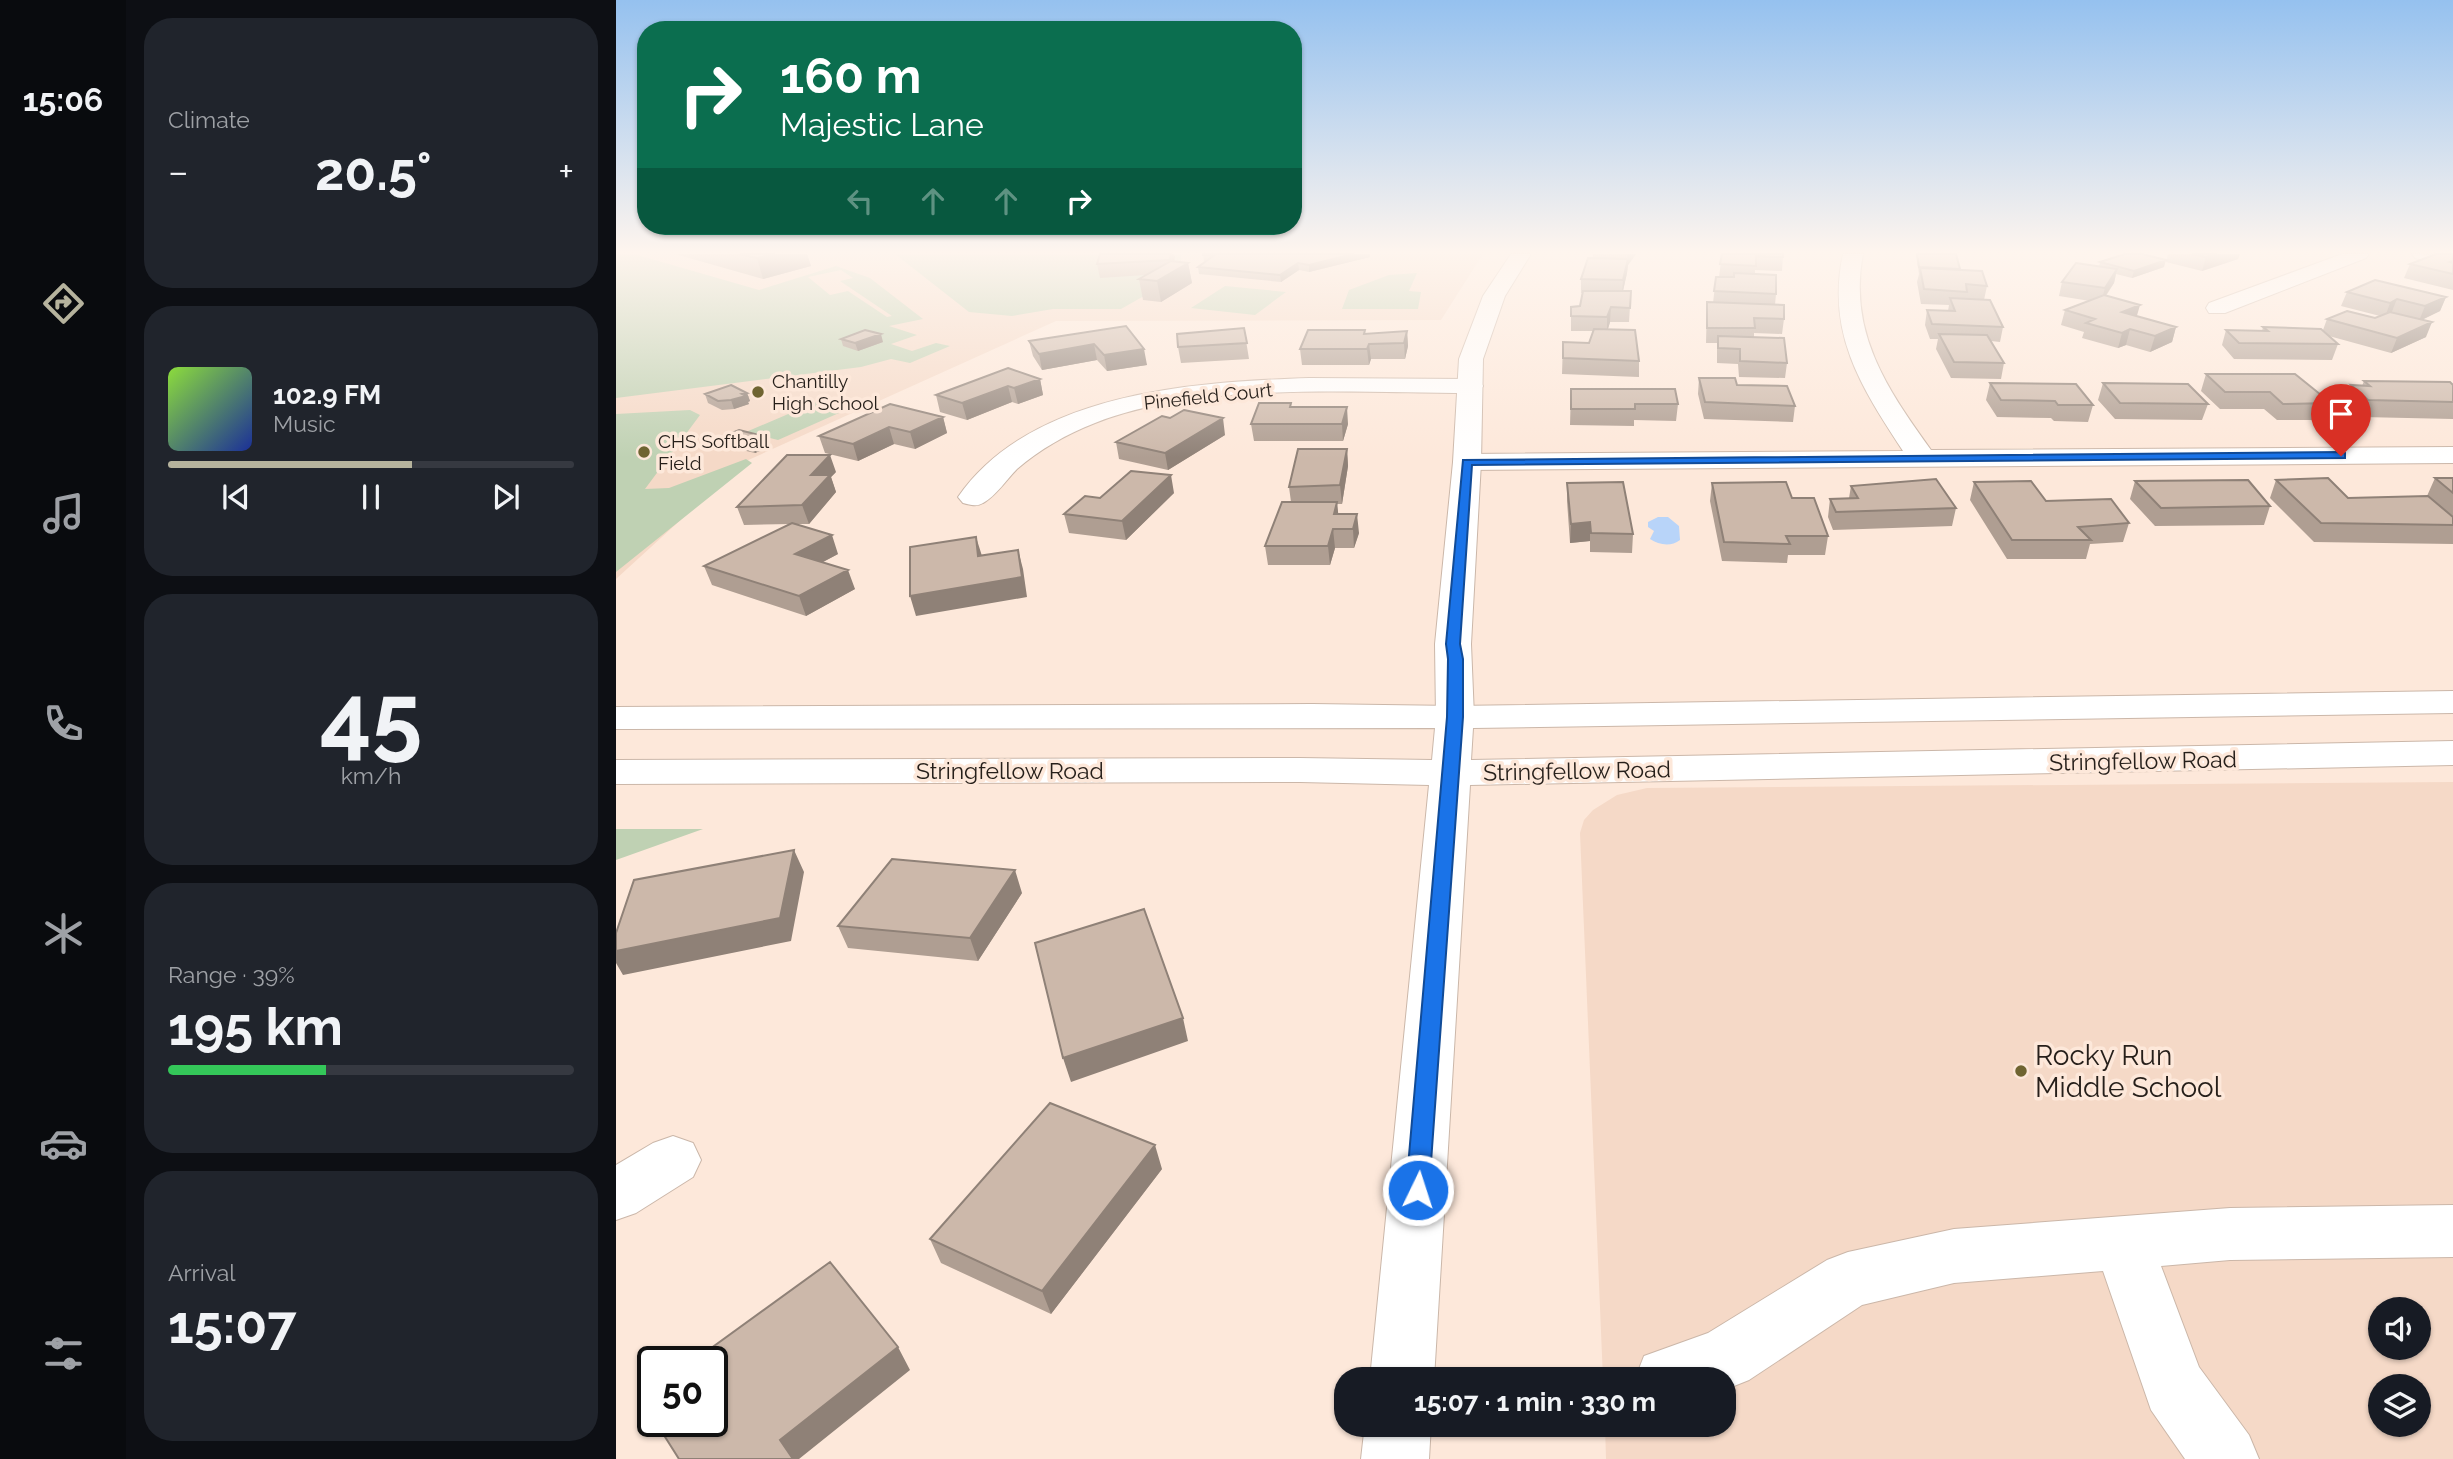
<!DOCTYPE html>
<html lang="en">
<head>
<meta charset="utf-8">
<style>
  body { margin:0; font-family:Raleway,sans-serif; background:#20242c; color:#f1f3f6; height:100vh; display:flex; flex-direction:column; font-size:26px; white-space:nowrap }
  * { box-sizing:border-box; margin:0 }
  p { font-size:23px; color:#9ea1a6 }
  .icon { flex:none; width:38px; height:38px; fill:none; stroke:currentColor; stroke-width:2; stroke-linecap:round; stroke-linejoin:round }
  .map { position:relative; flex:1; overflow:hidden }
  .sheet { display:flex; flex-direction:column; gap:18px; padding:18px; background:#0d0f14; width:490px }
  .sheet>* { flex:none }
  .top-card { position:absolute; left:21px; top:21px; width:665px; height:214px; border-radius:28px; box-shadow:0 2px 5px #0004; background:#0b6e4f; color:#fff; overflow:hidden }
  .fabs { position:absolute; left:1752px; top:1297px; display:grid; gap:14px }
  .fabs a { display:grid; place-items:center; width:63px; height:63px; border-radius:50%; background:#171b24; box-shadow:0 2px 5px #0004; font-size:35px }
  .speed { position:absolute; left:21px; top:1346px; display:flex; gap:14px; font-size:35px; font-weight:700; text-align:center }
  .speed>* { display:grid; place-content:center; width:91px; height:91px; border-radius:50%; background:#171b24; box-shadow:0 2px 5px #0004; line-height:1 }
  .speed .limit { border:4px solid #111; border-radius:10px; background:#fff; color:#111 }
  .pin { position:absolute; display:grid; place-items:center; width:60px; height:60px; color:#fff; margin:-72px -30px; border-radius:50% 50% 50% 0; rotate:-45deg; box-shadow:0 0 7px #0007 }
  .pin .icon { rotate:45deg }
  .me { position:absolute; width:77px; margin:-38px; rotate:4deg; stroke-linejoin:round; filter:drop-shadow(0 0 5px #0008) }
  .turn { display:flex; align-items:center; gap:24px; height:147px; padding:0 28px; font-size:32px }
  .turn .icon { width:91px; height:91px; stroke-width:2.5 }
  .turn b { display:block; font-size:49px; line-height:60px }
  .lanes { display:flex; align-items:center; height:66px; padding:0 28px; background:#0003; justify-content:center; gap:35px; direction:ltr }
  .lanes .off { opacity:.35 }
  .big { font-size:52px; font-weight:700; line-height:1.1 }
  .sheet .card { flex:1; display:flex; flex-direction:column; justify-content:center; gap:10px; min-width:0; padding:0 24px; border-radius:28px; background:#20242c }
  .sheet .dial { align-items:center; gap:0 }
  .dial b { font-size:91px; line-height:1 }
  .song { display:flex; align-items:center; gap:21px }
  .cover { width:84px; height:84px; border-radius:10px; background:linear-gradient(135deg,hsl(90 70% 55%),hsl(230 70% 35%)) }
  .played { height:7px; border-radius:4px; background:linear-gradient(90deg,#b6b39d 60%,#363941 60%) }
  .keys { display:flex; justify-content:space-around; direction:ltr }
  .heat { display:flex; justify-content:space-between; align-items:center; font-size:38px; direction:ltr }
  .charge { height:10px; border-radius:5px; background:linear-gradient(90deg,#34c759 39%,#363941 0) }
  .trip { position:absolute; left:718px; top:1367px; width:402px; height:70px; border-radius:28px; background:#171b24; box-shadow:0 2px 5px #0004; font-weight:700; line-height:70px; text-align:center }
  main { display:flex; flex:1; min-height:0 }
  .tab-bar { display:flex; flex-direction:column; width:126px; justify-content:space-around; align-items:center; background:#090b0e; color:#9ea1a6 }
  .tab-bar .icon { width:49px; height:49px }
  .tab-bar .on { color:#b6b39d }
  .tab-bar b { font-size:32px; color:#f1f3f6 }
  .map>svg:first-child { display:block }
  .built { fill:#f5d9c7; fill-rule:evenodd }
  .green { fill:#bfd1b3; fill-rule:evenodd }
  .water { fill:#b8d4f9 }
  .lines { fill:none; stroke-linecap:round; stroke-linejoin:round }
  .minor-casing { stroke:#cbb7a9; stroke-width:2 }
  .tertiary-casing { stroke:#cbb7a9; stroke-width:2 }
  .secondary-casing { stroke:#cbb7a9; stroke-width:2 }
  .minor { fill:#fff; fill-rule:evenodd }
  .tertiary { fill:#fff; fill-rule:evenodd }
  .secondary { fill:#fff; fill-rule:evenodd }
  .wall { fill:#af9e92 }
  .shaded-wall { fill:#8f8177 }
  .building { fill:#ccb8aa; stroke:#8f8177; stroke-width:2 }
  .route { fill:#1a73e8; stroke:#114b97; stroke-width:2 }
  .poi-dot { fill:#6f6431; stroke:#fde8da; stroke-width:2.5 }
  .labels { text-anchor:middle; stroke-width:7; stroke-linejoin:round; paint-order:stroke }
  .far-poi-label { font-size:19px; fill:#261f1a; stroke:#fde8da; text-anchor:start }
  .far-street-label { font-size:19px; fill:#261f1a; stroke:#fde8da }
  .street-label { font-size:23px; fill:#261f1a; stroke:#fde8da }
  .near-poi-label { font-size:28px; fill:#261f1a; stroke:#fde8da; text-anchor:start }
</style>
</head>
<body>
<main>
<nav class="tab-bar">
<b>15:06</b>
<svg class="icon on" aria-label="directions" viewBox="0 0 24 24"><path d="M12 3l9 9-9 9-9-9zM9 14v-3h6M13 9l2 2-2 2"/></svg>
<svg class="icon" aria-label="music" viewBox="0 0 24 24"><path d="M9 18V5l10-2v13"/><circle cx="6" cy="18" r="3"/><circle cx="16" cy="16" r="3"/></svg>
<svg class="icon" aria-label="phone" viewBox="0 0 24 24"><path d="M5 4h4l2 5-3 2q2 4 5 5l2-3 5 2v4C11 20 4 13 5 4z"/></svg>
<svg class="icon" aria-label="climate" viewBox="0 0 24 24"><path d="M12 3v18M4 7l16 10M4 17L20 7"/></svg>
<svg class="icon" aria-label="car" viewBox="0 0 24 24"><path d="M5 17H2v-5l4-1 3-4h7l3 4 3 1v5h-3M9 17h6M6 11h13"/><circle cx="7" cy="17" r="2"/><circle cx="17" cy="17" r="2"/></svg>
<svg class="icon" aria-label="filters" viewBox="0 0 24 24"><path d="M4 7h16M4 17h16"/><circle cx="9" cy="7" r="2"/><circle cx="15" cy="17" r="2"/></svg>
</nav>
<section class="sheet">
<div class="card"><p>Climate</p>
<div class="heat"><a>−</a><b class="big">20.5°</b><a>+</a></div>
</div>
<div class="card">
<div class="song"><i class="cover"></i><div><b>102.9 FM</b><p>Music</p></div></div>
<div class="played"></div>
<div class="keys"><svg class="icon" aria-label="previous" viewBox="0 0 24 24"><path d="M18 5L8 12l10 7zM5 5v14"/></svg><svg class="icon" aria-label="pause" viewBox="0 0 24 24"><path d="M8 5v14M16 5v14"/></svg><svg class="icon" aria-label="next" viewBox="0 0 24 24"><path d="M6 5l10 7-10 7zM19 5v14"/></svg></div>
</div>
<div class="card dial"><b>45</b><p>km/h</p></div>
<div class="card"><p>Range · 39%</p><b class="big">195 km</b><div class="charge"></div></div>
<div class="card"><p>Arrival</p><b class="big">15:07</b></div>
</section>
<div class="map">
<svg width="1837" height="1459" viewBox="0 0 1837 1459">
  <rect width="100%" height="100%" fill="#fde8da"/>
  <!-- built -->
  <path class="built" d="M0 254H867L825 320 440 321 128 462 0 579Z
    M1837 782V1459H990L989 1425 1108 1424V1379H987L964 833 968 820 977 810 1001 795 1031 788ZM1764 1309H1802V1348H1764ZM1764 1386H1802V1424H1764Z"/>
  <!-- green -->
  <path class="green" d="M0 254H18L143 290 220 266 254 278 307 319 273 326 301 335 275 344 296 351 320 343 334 346 294 363 275 359 245 367 0 398ZM225 270 237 278 224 281 276 316 271 317 232 291 214 295 192 277Z
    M279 254H565V275L505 309H437L396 316 353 312Z
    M801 273 793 291 805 292 802 309H726L733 290 773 275Z
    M609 286 670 292 639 315 575 308Z
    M212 397 241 405 162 440 130 432Z
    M74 410 84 415 29 489 53 488 130 459 136 463 0 572V414Z
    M0 829H87L0 860Z"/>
  <!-- water -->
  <path class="water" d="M1052 517 1063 526 1064 540C1055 547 1043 545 1034 539L1038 531 1032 527V522L1042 517Z"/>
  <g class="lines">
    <defs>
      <path id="minor" d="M1227 254H1247C1232 332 1271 389 1315 450L1837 447V463L851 470 841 468 837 462 841 456 851 454 1287 451C1245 387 1210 333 1227 254Z
        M1726 254H1753L1750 258 1609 313H1593L1590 308 1593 303Z
        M1796 254 1837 255V267L1799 258Z
        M693 378 855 379 864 381 867 386 864 391 855 393C742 393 584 381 479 423 451 434 424 449 401 469 391 479 380 496 367 503 361 507 354 505 347 503L342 497C415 392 577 382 693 378Z
        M57 1136 77 1143 85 1160 77 1177 20 1213 0 1220V1165L37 1143Z
        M1837 1205V1257L1614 1260 1545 1266 1583 1367 1633 1435 1643 1459H1569L1535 1410 1487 1271 1338 1283 1246 1305 1133 1380 1108 1390V1379H1019L1028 1356 1092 1333 1211 1260 1232 1252 1338 1229 1614 1208Z"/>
      <path id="tertiary" d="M895 254H915L889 296 867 359 865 462 855 644 858 717 852 725 839 728 826 725 820 717 819 644 837 462 843 359 867 296Z"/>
      <path id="secondary" d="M1837 691V713L857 728 855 760 1837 741V765L854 785 818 1379H754L813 785 684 782 0 784V760L684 758 816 760 819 728 0 729V707L696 704 839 706Z
        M749 1424H815L813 1459H745Z"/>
    </defs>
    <!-- minor casing -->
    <use href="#minor" class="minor-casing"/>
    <!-- tertiary casing -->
    <use href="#tertiary" class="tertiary-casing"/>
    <!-- secondary casing -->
    <use href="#secondary" class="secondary-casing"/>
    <!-- minor -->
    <use href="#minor" class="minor"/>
    <!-- tertiary -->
    <use href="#tertiary" class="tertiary"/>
    <!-- secondary -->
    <use href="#secondary" class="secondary"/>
  </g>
  <!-- wall -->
  <path class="wall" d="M59 254H191L195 266 147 279Z
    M484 254H558V261L572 263 576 283 545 302 527 300 523 279 530 275 484 278 481 264Z
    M587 254H754V257L693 272 683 270 665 282 583 274 582 267 589 262H588Z
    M977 254H1020L1012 265 1011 273 1007 291H1015L1013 322H994L992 329 1023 361V377L946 374 947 342 973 343 977 331H955V307L964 306 966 293H965V279L977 258Z
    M1106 254H1167L1166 271 1139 270V274L1160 294 1159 305 1168 319 1166 334 1138 333V337L1171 363 1169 378 1123 377 1122 364 1101 363V343H1090L1091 302 1097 303 1100 277H1103Z
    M1300 254H1340L1343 270 1371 286 1368 300 1387 327 1384 342 1375 341 1388 363 1385 379 1335 378 1320 349 1322 339H1314L1309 325 1311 310 1332 311 1333 305 1305 304 1301 282 1303 274Z
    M1552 254H1624L1622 259 1586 271 1550 262Z
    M1837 254V290L1788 278 1794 264Z
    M1484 262 1548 267 1516 278 1500 274 1498 283 1490 296 1521 316 1560 327 1556 342 1534 352 1510 345 1502 348 1466 338 1468 332 1445 325 1449 310 1474 301 1443 296 1446 282 1483 267Z
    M1731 292 1830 297 1824 311 1806 320 1810 337 1775 353 1713 336 1722 344 1716 360 1618 359 1606 345 1610 330 1646 331 1647 327 1707 330 1711 319 1759 318 1764 316 1725 306Z
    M510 326 531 365 491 371 481 360 426 370 417 356 413 341Z
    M628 328 633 359 565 363 562 347Z
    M791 331 792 346 789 359H755L753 365H686L684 349 749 334Z
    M225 339 267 342 242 351 227 346Z
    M1590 374 1715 403 1709 420H1661L1648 409H1604L1585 391Z
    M1083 378 1179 406 1177 422 1088 419 1082 394Z
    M424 379 427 395 402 404 396 402 351 420 324 412 320 395Z
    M1748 381 1837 385V419L1746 417 1729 402 1735 385 1746 386Z
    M1374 383 1477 405 1472 422 1438 421 1435 418 1381 417 1370 400Z
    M1487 383 1592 404 1586 420 1499 419 1482 400Z
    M955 389 1062 404 1060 421 1018 420V426L954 425Z
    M131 393 134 401 132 402 133 404 118 409 106 410 92 403 89 394Z
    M676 407 732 424 727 441H638L635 424Z
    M327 417 331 433 299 449 278 444 242 461 209 453 203 436Z
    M609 435 552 470 503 459 500 442Z
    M106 437 155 446 139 453 109 446Z
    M731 449 732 466 726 504H721L722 514 743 533 738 548H719L714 565H652L649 546 675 502 673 487Z
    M220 472 215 477 220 492 193 524H179L222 554 207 562 239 589 190 616 96 585 88 566 174 524 128 525 121 507Z
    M1819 478H1837V544L1698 542 1654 498 1660 480 1732 498 1811 496Z
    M1519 481 1654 506 1648 525 1539 526 1514 499Z
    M1358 482 1513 523 1507 542 1474 544 1470 559H1391L1354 500Z
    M951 483 1017 534 1016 553 974 552V541L954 543 951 501Z
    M1096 483 1176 498 1212 536 1209 555H1172L1171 563 1106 561 1094 501Z
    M1235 486 1340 508 1336 526 1217 530 1212 517 1214 499 1233 498Z
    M558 493 510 540 453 533 448 514 484 498Z
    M406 893 362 961 232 948 222 926Z
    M546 1169 435 1314 325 1263 314 1239Z"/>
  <!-- shaded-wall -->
  <path class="shaded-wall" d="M159 254H191L195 266 147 279 141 258Z
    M555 254H558L559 257 556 272 572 263 576 283 545 302 541 281 556 273 554 260Z
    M738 254H754V257L693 272V265Z
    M1012 254H1020L1012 265 1011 273 1006 295 1007 280 1011 261Z
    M1601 254H1624L1622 259 1586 271 1590 257Z
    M1550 260 1548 267 1516 278 1518 271Z
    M682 263 683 270 665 282 664 275Z
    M1501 269 1498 283 1485 302 1489 288Z
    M1830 297 1824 311 1803 321 1809 306Z
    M1781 299 1775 314 1769 317 1774 303Z
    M1524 305 1520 319 1506 312Z
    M995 307 994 322 991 332V317Z
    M1816 322 1810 337 1775 353 1781 338Z
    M1560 327 1556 342 1534 352 1539 336Z
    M1514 329 1510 345 1502 348 1506 333Z
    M791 331 792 346 789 359 788 343Z
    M265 334 267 342 242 351 239 343Z
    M478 344 481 360 426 370 423 354Z
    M753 344 755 359 753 365 751 349Z
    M528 349 531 365 491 371 488 355Z
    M424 379 427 395 402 404 398 388Z
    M392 386 396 402 351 420 346 403Z
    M131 393 134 401 132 402 133 404 118 409 115 400Z
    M731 407 732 424 727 441 726 424Z
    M327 417 331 433 299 449 294 432Z
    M607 418 609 435 552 470 549 453Z
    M273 427 278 444 242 461 237 444Z
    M151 437 155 446 139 453 135 444Z
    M731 449 732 466 726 504 724 485Z
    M214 455 220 472 215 477 220 492 193 524 186 505 195 475Z
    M555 475 558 493 510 540 506 521Z
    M721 502 723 521 718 514Z
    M741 514 743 533 738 548 737 529Z
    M974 522V541L954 543 955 524Z
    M717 529 719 548 714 565 712 546Z
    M216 535 222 554 186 573 179 554Z
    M360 537 366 556H362Z
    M402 550 407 569 411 597 300 616 294 596Z
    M232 570 239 589 190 616 183 596Z
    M178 850 188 872 175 941 7 975 0 963V951Z
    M399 870 406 893 362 961 354 938Z
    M567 1018 572 1041 455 1082 447 1058Z
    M539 1145 546 1169 435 1314 426 1291Z
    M282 1347 294 1370 183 1459H177L164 1440Z"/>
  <!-- building -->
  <path class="building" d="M124 254H159L141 258Z
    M484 254H555L554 260 481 264Z
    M587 254H738L693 265 682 263 664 275 582 267 600 254 587 255Z
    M1106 254H1167V257L1140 256V266L1104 264Z
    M1301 254H1340L1344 269 1303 267Z
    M1509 254H1526L1550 260 1518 271 1484 262Z
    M1576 254H1601L1590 257Z
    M1820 254H1837V261L1834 262 1837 263V274L1794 264Z
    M972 258 1012 259 1007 280 965 279Z
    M555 261 572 263 541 281 523 279Z
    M1460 263 1501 269 1489 288 1446 282Z
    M1304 268 1366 271 1371 286 1350 284 1351 292 1308 289Z
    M1118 273 1160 275V294L1098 291 1100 277H1118Z
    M1759 280 1830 297 1809 306 1781 299 1774 303 1731 292Z
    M967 291H1015L1014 308 995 307 991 317 955 316V307L964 306Z
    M1488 295 1524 305 1506 312 1560 327 1539 336 1514 329 1506 333 1470 323 1479 319 1449 310Z
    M1334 298 1374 300 1387 327 1316 324 1311 310 1339 311Z
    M1091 302 1168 305V319L1138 318 1139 328H1091Z
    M1731 311 1759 318 1774 312 1816 322 1781 338 1711 319Z
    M510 326 528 349 488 355 478 344 423 354 413 341Z
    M1647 327 1705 329 1722 344 1623 343 1610 330 1652 331Z
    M628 328 631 343 562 347 561 334Z
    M978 329 1019 330 1023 361 947 358V342L973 343Z
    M249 330 265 334 239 343 225 339Z
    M692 330H749L748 334 791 331 788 343 753 344 751 349H684Z
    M1323 334 1371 335 1388 363 1338 362Z
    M1102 336 1168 338 1171 363 1124 361V349L1102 348Z
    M392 368 424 379 398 388 392 386 346 403 320 395Z
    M1590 374H1679L1715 403 1667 404 1654 392H1609Z
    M1083 378H1119L1121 385 1171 386 1179 406 1089 402Z
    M1748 381 1834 382 1837 385V402L1752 400 1735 385 1754 386Z
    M1374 383 1460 384 1477 405H1442L1439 401 1385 400Z
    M1487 383 1572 384 1592 404 1504 403Z
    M115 385 131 393 126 394 130 396 115 400 102 401 89 394Z
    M955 389H1059L1062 404H1019V409H955Z
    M643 403H675L674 407H731L726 424H635Z
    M274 404 327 417 294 432 273 427 237 444 203 436Z
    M568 410 607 418 549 453 500 442 546 416 554 418Z
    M123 430 151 437 135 444 106 437Z
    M682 449H731L724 485 673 487Z
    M171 455H214L195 475H214L186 505 121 507Z
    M515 471 555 475 506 521 448 514 469 496 484 498Z
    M1712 478 1732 498 1812 496 1837 517V525L1705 523 1660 480Z
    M1819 478H1837V493Z
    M1320 479 1340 508 1220 512 1214 499 1242 498 1235 486Z
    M1632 480 1654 506 1545 508 1519 481Z
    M1415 481 1430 501 1495 499 1513 523 1462 527 1475 540H1396L1358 482Z
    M1007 482 1017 534 975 533 974 522 955 524 951 483Z
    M1170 482 1176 498H1198L1212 536H1170L1174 544 1108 542 1096 483Z
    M666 502H721L718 514H741L737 529H717L712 546H649Z
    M176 523 216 535 179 554 232 570 183 596 88 566Z
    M360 537 362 556 402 550 406 577 294 596V547Z
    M178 850 164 918 0 951V933L18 880Z
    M276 859 399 870 354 938 222 926Z
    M528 909 567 1018 447 1058 419 943Z
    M434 1103 539 1145 426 1291 314 1239Z
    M214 1262 282 1347 164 1440 177 1459H63L39 1421H96V1362H76Z
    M37 1390V1418L25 1399Z"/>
  <!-- sky -->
  <linearGradient id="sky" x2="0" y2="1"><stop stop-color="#95c1ef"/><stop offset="0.55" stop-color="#fef5ee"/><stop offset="1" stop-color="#fef5ee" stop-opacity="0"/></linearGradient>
  <rect width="1837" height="458" fill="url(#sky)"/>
  <!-- route -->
  <path class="route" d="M1725 452 1729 453V458L856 465 844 644 847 659V717L813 1190 810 1197 802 1200 793 1197 790 1190 831 717 832 659 830 644 847 460Z"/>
  <!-- markers -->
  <g class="poi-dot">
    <circle cx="142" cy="392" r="7"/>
    <circle cx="28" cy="452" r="7"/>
    <circle cx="1405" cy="1071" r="7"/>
  </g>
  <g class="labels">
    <!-- far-poi labels -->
    <g class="far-poi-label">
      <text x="156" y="388">Chantilly<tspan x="156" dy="22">High School</tspan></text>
      <text x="42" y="448">CHS Softball<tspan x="42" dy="22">Field</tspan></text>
    </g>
    <!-- far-street labels -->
    <g class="far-street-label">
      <text transform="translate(592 396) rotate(-6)" y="7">Pinefield Court</text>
    </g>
    <!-- street labels -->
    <g class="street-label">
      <text transform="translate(1527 761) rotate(-1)" y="8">Stringfellow Road</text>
      <text x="394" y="779">Stringfellow Road</text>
      <text transform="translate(961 771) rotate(-1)" y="8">Stringfellow Road</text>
    </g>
    <!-- near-poi labels -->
    <g class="near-poi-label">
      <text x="1419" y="1065">Rocky Run<tspan x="1419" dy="32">Middle School</tspan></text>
    </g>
  </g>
</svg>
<div class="fabs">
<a><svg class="icon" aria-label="sound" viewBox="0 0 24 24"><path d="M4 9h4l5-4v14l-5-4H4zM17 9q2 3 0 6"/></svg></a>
<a><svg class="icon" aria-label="layers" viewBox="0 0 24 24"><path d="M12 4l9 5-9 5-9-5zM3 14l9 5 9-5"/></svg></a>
</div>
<div class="speed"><div class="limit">50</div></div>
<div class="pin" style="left:1725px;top:456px;background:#d93025"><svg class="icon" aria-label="arrive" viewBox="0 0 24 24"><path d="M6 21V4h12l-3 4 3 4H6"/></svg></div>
<svg class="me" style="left:802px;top:1190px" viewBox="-20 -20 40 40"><circle r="17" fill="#1a73e8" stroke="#fff" stroke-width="3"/><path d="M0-11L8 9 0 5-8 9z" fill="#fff"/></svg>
<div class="trip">15:07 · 1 min · 330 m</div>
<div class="top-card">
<div class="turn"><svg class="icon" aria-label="right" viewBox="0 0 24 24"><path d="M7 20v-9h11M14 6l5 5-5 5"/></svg><div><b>160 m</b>Majestic Lane</div></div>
<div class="lanes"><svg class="icon off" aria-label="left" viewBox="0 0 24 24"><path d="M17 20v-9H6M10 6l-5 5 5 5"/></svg><svg class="icon off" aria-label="ahead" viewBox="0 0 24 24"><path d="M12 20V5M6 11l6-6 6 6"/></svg><svg class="icon off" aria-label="ahead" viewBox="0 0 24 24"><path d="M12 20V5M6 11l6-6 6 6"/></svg><svg class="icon" aria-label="right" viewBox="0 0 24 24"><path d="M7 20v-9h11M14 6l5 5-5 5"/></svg></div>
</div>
</div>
</main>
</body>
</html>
